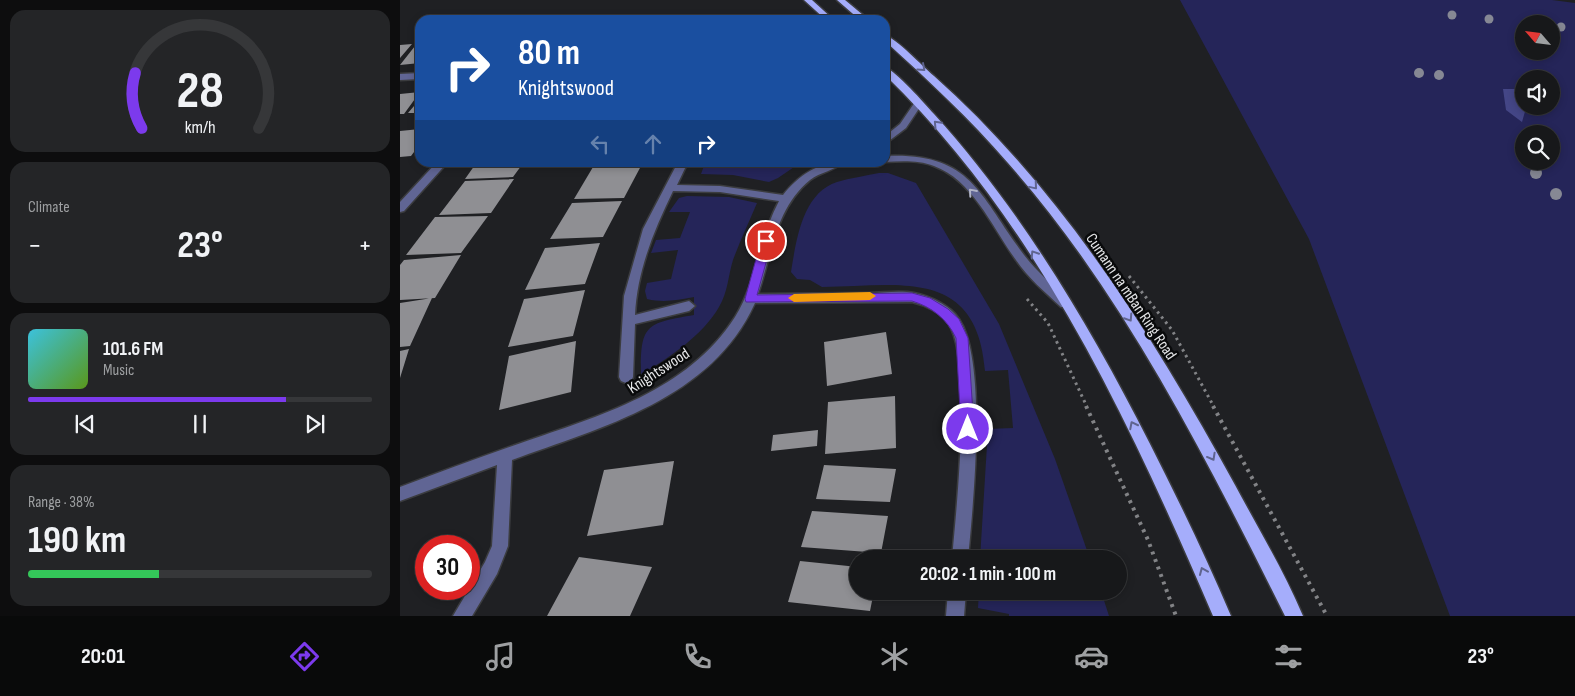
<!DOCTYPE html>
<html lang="en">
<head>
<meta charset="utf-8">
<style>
  body { margin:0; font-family:"Sofia Sans Condensed",sans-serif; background:#242527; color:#f1f3f6; height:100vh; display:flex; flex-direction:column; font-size:19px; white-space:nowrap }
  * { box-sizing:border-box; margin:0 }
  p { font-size:16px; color:#9ea0a2 }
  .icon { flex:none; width:28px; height:28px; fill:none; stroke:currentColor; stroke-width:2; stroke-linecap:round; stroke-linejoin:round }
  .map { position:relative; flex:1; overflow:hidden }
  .drawer { display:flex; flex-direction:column; gap:10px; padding:10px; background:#0d0d0e; width:400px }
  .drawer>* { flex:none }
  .top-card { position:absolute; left:15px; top:15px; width:475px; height:152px; border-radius:15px; box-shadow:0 2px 8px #0003,0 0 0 1px #363739; background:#1a4fa0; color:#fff; overflow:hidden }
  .needle { width:32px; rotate:298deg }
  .controls { position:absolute; left:1115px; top:15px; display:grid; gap:10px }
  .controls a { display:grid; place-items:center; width:45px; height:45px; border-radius:50%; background:#17181a; box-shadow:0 2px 8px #0003,0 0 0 1px #363739; font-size:25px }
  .speed { position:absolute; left:15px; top:535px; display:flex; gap:10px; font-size:25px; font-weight:700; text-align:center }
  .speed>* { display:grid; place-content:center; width:65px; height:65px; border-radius:50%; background:#17181a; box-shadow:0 2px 8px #0003,0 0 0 1px #363739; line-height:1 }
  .speed .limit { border:8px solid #d22; background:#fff; color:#111 }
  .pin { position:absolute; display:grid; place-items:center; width:42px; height:42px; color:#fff; margin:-21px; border:2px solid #fff; border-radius:50%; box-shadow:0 1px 5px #0007 }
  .me { position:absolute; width:55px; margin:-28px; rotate:0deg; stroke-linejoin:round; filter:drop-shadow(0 0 4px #0008) }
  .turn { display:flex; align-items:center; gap:18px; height:105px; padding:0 20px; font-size:22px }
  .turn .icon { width:65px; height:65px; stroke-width:2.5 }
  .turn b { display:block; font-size:35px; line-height:42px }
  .lanes { display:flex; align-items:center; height:48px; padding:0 20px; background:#0003; justify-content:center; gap:25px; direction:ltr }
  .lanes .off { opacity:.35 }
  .big { font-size:38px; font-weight:700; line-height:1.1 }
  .drawer .card { flex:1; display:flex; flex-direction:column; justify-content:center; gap:8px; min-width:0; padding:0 18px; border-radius:15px; background:#242527 }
  .drawer .dial { align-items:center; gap:0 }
  .dial svg { height:130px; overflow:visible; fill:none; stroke:#363739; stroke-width:7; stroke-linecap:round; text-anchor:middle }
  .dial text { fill:#f1f3f6; stroke:none }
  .song { display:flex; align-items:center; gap:15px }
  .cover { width:60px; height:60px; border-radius:8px; background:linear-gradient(135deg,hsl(190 70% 55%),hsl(90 70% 35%)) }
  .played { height:5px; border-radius:2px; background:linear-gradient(90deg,#7c3aed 75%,#363739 75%) }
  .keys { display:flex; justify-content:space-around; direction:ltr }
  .heat { display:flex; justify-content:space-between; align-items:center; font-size:28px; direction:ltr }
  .charge { height:8px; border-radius:4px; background:linear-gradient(90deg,#34c759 38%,#363739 0) }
  .trip { position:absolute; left:449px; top:550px; width:278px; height:50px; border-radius:25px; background:#17181a; box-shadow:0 2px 8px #0003,0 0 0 1px #363739; font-weight:700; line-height:50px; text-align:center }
  .menu { display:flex; height:80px; justify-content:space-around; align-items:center; background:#090a0a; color:#9ea0a2 }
  .menu .icon { width:35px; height:35px }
  .menu .active { color:#7c3aed }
  .menu b { font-size:22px; color:#f1f3f6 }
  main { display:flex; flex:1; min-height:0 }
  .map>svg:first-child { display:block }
  .green { fill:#252559; fill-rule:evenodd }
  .forest { fill:#444686 }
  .building { fill:#8f8f93 }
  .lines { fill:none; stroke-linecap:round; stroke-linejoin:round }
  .minor-casing { stroke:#3b3c3f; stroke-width:3 }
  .major-casing { stroke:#3b3c3f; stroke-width:3 }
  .path-far1 { stroke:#828386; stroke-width:3; stroke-dasharray:2.5 4; stroke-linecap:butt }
  .path { stroke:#828386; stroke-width:4; stroke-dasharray:3 5; stroke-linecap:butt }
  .minor { fill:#606594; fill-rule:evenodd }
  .major { fill:#a5adfb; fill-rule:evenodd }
  .tree { fill:#868894 }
  .oneway { stroke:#5f648f }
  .oneway2 { stroke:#b0b3c7 }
  .route { fill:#7c3aed; stroke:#51269a }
  .slow { fill:#f59e0b }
  .labels { text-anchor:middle; stroke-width:5; stroke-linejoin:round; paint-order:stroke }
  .street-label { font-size:16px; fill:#e6e7e9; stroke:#090a0b }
</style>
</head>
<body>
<main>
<section class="drawer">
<div class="card dial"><svg viewBox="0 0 100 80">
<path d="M14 69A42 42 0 1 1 86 69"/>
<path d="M14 69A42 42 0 0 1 10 35" stroke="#7c3aed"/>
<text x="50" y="56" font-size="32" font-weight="700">28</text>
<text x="50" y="72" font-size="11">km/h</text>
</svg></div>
<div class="card"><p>Climate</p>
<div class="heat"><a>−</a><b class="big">23°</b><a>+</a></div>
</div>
<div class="card">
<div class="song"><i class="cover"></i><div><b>101.6 FM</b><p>Music</p></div></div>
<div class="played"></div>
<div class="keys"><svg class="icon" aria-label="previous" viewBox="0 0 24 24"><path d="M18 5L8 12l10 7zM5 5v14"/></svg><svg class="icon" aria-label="pause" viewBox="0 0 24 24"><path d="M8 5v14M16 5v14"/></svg><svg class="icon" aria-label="next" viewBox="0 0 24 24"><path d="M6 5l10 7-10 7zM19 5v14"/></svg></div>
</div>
<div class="card"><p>Range · 38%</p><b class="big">190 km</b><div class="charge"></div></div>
</section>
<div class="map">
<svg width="1175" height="616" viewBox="0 0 1175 616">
  <rect width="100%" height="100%" fill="#1f2023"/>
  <!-- green -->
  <path class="green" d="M780 0H1152L1175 3V616H1050L909 239ZM1124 24H1151V51H1124ZM1124 79H1151V106H1124ZM1124 134H1151V161H1124Z
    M305 163V162L400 163 378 178 369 182 333 175 301 174Z
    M479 173H488L516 183 599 324 655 459 690 559H580L588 429 613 428 608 370 585 371C577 267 500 286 422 287L410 280 397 279 391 272C396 242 402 193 437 182 450 178 465 176 479 173Z
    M287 196 329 197 357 203C349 222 340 241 333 260 328 276 328 292 319 307 303 335 268 359 241 374 240 324 247 323 294 315V297C277 300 264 303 247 299L245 291 247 283 271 279 278 250 251 253 256 240 280 238 290 212H269L279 198Z
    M579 591H701L709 616H609V614L578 608Z"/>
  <!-- forest -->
  <path class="forest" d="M1103 89H1120L1124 91V106H1131L1126 108 1122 122 1106 110Z"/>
  <!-- building -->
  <path class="building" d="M12 44 0 58V45Z
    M15 46H20V63L0 65Z
    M20 92 4 114H0V94Z
    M20 99V113H8Z
    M20 129V144L11 156 0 157V131Z
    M77 162H124L113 177 65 179Z
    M241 166 224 198 174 199 193 167Z
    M114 179 91 213 39 215 65 181Z
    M222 201 203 237 150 239 172 203Z
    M88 216 61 253 6 255 35 217Z
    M200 243 185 284 125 290 145 248Z
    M61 255 35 298 0 300V265L4 260Z
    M185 290 173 336 108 347 124 299Z
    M32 298 10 346 0 347V303Z
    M486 332 492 374 427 386 424 342Z
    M176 341 171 392 99 410 109 356Z
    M9 349 0 378V351Z
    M495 396 496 448 425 454 428 402Z
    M418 430 417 446 371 451 373 435Z
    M274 461 263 525 187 536 204 470Z
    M424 465 496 469 490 502 416 499Z
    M412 511 488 516 481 553 401 547Z
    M179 557 252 567 230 616H147Z
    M400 561 458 567V591H474L470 611 388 602Z"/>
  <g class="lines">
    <defs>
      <path id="minor" d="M320 17H326L327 20H319Z
        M20 73V79L0 80V74Z
        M518 101 522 104 506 128 485 144V136L500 124 515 102Z
        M485 156C572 152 579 195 624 255 637 272 654 286 669 301L671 304 669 307H661C645 292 628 278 616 260 593 229 573 180 534 166 519 160 501 161 485 162Z
        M37 162H48L4 211 0 212V202Z
        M278 162H288L277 185 320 186 383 195C399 175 418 162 444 162 434 171 420 172 410 180 375 209 372 254 358 294 395 294 432 293 468 293 483 293 500 290 514 293 529 296 550 305 559 319 588 362 573 505 568 559H552C556 513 573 357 548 323 540 312 525 305 512 302L355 303C312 399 202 427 112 460L108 546 97 574 72 616H53L85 562 92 546 97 465 0 501V487C40 472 81 457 121 443 199 416 288 391 335 317 357 282 359 238 379 201L320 192 273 191C254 230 237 271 235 315L289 301 295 306 289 311 235 324 233 377 231 381 226 383 221 381 219 377 224 296 243 229Z
        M548 591H566L564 616H546Z"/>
      <path id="major" d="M404 0H412L434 20H426Z
        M437 0H445L469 20H460Z
        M485 35C497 39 522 66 534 76 661 189 754 337 835 485 858 528 884 571 903 616H885C807 460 724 294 608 163 570 119 528 80 485 41Z
        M485 67C497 72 524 103 534 114 622 211 690 326 749 442 778 499 806 557 831 616H813C730 423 638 223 485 75Z"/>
    </defs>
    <!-- minor casing -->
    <use href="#minor" class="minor-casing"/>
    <!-- major casing -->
    <use href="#major" class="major-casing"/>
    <!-- path-far1 -->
    <path class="path-far1" d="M729 276 772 330 814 407
      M627 299 648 323 687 407"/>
    <!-- path -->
    <path class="path" d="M686 406 748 540 776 616
      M813 406 927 616"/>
    <!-- minor -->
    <use href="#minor" class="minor"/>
    <!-- major -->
    <use href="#major" class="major"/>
  </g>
  <!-- trees -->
  <g class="tree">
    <circle cx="1052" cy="15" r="4.5"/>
    <circle cx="1089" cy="19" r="4.5"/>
    <circle cx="1161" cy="27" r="4.5"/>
    <circle cx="1019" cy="73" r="5"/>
    <circle cx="1039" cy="75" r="5"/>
    <circle cx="1136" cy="173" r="6"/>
    <circle cx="1156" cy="194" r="6"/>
  </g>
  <!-- one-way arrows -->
  <defs><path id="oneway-chevron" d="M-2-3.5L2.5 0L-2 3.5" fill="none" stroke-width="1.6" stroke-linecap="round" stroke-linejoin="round" transform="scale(1.25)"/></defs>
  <g class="oneway">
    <use href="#oneway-chevron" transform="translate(522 68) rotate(42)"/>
    <use href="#oneway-chevron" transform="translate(537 124) rotate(-133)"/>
    <use href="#oneway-chevron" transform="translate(634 186) rotate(50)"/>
    <use href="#oneway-chevron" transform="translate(634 254) rotate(-123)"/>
    <use href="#oneway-chevron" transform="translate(729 318) rotate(57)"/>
    <use href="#oneway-chevron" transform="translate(733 425) rotate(-117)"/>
    <use href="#oneway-chevron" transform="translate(812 457) rotate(61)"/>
    <use href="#oneway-chevron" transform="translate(803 571) rotate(-113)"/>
  </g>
  <use class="oneway2" href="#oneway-chevron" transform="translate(572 192) rotate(-131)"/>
  <!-- route -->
  <path class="route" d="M366 238 372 241 357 295 512 293 530 298 548 309 559 319 568 338 574 429 572 433H563L561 429 556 338C547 319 532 307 512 301L346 302 345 299 361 241Z"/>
  <!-- slow -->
  <path class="slow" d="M470 292 476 296 470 300 394 302 388 298 394 294Z"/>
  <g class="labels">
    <!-- street labels -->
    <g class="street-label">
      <text transform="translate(732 296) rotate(56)" y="6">Cumann na mBan Ring Road</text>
      <text transform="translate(258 370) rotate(-33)" y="6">Knightswood</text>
    </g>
  </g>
</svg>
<div class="controls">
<a><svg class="needle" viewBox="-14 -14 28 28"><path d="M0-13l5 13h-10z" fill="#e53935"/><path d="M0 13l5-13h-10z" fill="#9ea0a2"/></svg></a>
<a><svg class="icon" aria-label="sound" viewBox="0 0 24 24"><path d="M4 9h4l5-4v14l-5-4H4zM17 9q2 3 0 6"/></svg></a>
<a><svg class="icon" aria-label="search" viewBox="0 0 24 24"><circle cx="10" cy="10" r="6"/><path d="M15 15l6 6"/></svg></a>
</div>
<div class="speed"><div class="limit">30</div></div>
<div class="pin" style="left:366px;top:241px;background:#d93025"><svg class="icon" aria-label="arrive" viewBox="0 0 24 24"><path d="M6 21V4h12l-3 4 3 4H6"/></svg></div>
<svg class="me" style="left:568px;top:429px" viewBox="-20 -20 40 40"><circle r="17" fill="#7c3aed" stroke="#fff" stroke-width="3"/><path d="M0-11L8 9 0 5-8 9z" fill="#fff"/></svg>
<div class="trip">20:02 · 1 min · 100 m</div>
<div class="top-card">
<div class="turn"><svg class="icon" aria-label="right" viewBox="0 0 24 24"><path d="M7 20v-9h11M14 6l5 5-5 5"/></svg><div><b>80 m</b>Knightswood</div></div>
<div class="lanes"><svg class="icon off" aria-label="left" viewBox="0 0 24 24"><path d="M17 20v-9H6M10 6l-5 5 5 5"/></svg><svg class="icon off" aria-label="ahead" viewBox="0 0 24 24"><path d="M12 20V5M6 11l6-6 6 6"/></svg><svg class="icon" aria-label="right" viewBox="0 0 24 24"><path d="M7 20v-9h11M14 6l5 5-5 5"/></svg></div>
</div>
</div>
</main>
<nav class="menu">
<b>20:01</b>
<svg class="icon active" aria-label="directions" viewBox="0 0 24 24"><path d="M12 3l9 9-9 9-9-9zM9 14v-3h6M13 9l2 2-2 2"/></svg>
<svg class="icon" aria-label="music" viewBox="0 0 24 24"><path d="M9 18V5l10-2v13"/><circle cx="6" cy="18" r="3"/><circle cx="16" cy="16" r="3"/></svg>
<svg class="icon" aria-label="phone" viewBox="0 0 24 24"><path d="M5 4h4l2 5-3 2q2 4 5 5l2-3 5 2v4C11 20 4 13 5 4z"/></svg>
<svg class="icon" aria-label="climate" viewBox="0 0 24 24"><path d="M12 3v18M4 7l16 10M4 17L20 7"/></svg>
<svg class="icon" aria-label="car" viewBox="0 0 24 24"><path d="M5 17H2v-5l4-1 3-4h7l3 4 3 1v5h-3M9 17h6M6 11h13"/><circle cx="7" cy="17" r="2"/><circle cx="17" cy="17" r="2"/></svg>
<svg class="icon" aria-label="filters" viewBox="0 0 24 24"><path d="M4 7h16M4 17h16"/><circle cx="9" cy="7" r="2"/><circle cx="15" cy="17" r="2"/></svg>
<b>23°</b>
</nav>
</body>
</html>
